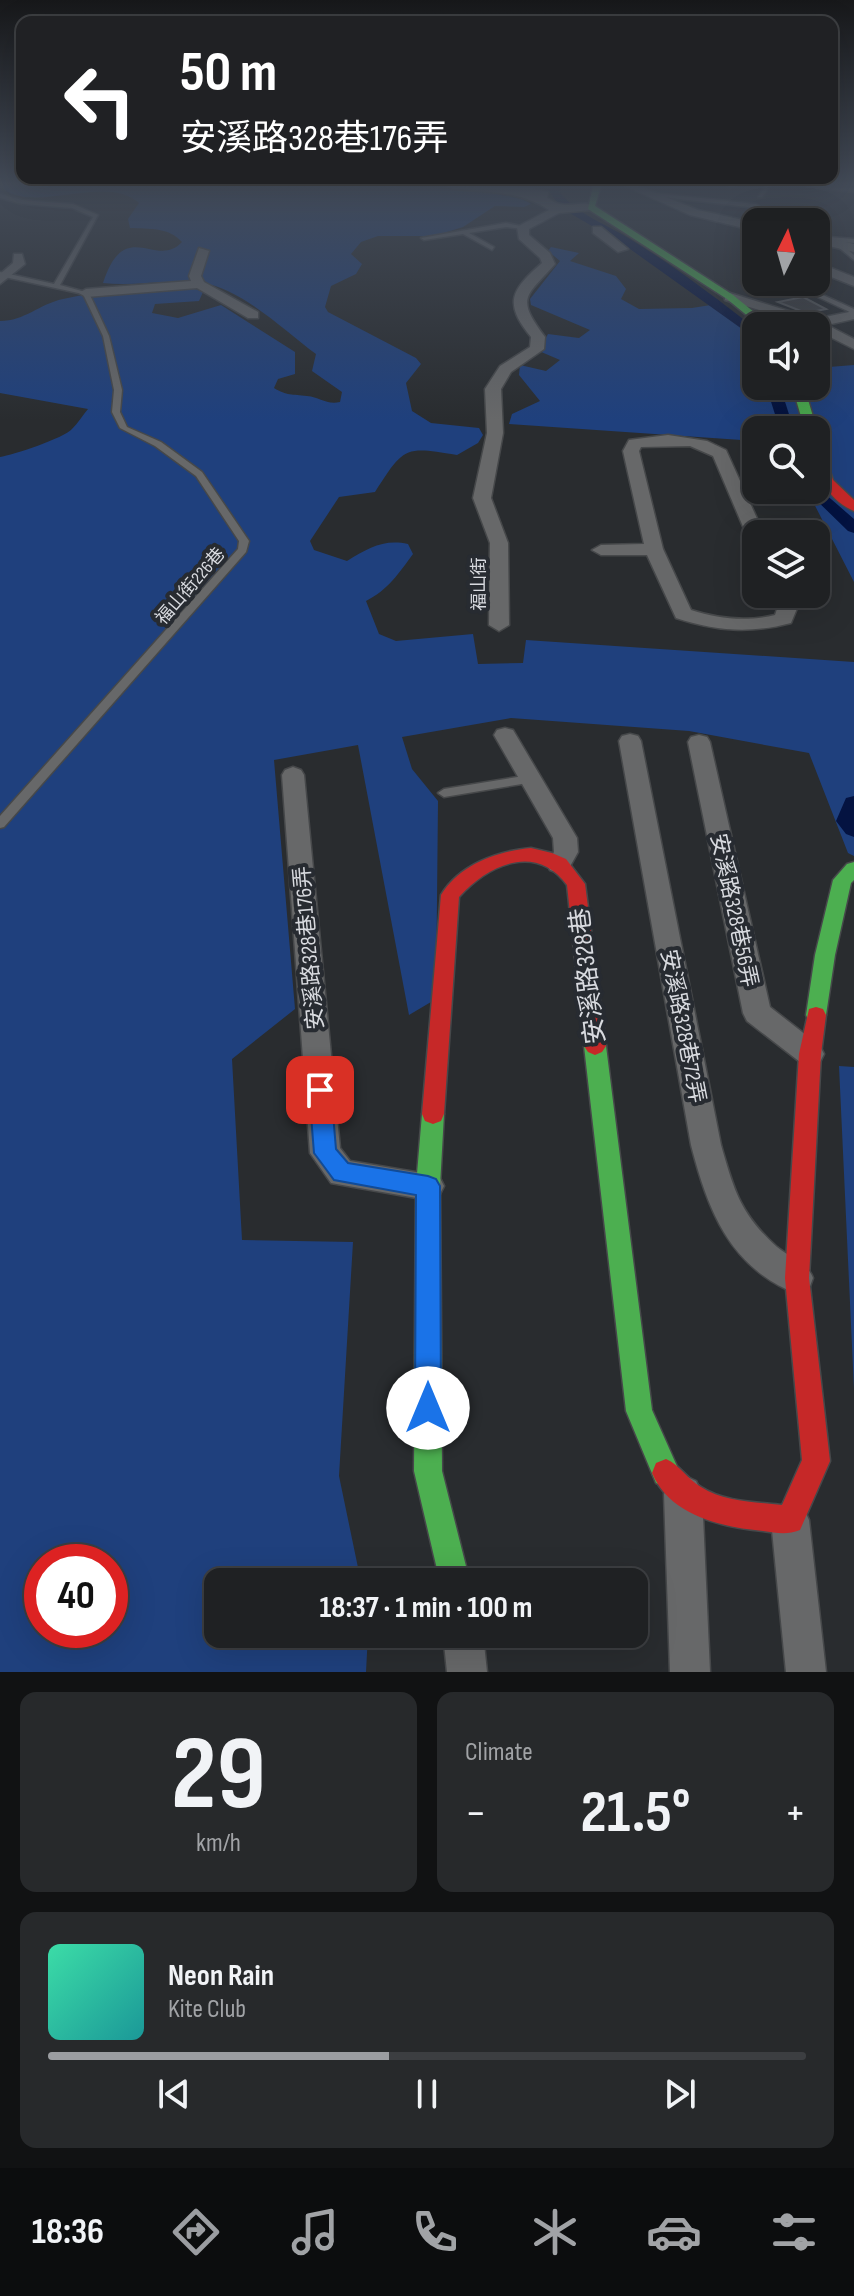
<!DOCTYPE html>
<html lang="en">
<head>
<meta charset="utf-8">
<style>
  body { margin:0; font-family:"Sofia Sans Condensed","Noto Sans TC",sans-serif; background:#27292b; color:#f1f3f6; height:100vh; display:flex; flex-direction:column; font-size:30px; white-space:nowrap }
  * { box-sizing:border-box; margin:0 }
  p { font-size:26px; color:#a1a3a6 }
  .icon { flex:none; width:44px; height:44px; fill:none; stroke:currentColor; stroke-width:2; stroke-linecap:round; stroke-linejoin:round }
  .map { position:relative; height:1672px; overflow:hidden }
  .sheet { display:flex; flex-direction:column; gap:20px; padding:20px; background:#111213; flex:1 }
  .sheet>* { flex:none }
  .top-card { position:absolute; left:16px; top:16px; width:822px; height:168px; border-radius:16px; box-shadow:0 8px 32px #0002,0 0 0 2px #3c3e41; background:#202124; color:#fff; overflow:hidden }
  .needle { width:52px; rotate:5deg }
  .fabs { position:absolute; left:742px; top:208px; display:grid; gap:16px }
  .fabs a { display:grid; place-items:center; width:88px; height:88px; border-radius:16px; background:#1f2123; box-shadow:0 8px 32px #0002,0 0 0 2px #3c3e41; font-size:40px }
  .speed { position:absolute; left:24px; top:1544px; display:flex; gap:16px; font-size:40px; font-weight:700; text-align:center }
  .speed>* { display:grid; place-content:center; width:104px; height:104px; border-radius:50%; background:#1f2123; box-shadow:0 8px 32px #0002,0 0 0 2px #3c3e41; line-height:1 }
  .speed .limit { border:12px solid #d22; background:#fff; color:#111 }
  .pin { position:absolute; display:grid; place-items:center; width:68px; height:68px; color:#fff; margin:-34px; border-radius:16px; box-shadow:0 4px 12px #0006 }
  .me { position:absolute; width:88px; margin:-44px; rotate:0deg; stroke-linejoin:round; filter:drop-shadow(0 0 6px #0008) }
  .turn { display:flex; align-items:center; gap:28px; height:168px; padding:0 32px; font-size:36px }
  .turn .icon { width:104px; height:104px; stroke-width:2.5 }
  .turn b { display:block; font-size:56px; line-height:68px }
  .big { font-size:60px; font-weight:700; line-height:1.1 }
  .sheet .card { flex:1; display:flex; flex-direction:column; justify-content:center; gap:12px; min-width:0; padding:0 28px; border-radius:16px; background:#27292b }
  .sheet .dial { align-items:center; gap:0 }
  .dial b { font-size:104px; line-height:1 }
  .song { display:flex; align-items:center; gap:24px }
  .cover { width:96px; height:96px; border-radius:12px; background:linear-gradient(135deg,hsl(160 70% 55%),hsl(180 70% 35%)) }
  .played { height:8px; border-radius:4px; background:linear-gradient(90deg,#9b9da1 45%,#3c3e41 45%) }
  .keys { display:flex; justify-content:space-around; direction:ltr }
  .heat { display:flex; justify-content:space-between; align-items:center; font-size:44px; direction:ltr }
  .sheet .tiles { flex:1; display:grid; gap:20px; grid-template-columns:1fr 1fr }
  .card:last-child { grid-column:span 2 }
  .trip { position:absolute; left:204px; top:1568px; width:444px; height:80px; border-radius:16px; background:#1f2123; box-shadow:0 8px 32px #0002,0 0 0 2px #3c3e41; font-weight:700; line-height:80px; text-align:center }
  .menu { display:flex; height:128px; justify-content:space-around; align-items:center; background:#0c0d0e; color:#a1a3a6 }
  .menu .icon { width:56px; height:56px }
  .menu .current { color:#9b9da1 }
  .menu b { font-size:36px; color:#f1f3f6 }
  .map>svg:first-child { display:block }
  .green { fill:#1f407d; fill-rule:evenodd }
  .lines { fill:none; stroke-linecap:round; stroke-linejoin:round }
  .canal { fill:#041341; fill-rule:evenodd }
  .building { fill:#424447; stroke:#5c5e61; stroke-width:2 }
  .lane-casing { stroke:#46484a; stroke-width:3 }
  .street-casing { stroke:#46484a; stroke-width:3 }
  .fast-casing { stroke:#46484a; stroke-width:3 }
  .jam-casing { stroke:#46484a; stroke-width:3 }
  .lane { fill:#676869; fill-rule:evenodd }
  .street { fill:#676869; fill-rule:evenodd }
  .fast { fill:#4caf50; fill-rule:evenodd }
  .jam { fill:#c62828; fill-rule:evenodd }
  .route { fill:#1a73e8; stroke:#114b97; stroke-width:2 }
  .labels { text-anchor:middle; stroke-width:8; stroke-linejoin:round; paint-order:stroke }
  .far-street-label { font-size:18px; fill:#d8dadf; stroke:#272b31 }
  .street-label { font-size:22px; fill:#d8dadf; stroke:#272b31 }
  .near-street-label { font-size:26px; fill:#d8dadf; stroke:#272b31 }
</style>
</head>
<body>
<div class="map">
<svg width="854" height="1672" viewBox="0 0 854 1672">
  <rect width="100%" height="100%" fill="#292c2f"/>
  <!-- green -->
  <path class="green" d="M0 186C73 186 496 174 531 204L524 207 495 206 463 227 434 236H378L361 242 351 254 362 264 356 274 331 286 325 307 328 312 416 358 421 364 406 383 412 411 431 423 479 428 483 435 478 443 457 455C404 446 404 447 375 492L339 497 310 541 314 550 347 561C369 548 383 539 408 544L413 554C399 573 388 590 366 601L379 634 396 641 473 634 478 664 523 663 526 640 854 662V856L848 853 809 753 689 731 511 718 402 737 412 769 438 801 436 999 409 1015 358 745 274 760 295 1009 232 1059 242 1240 353 1242 339 1476 361 1582H218V1634H368L366 1672H0V457C13 455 64 438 72 429 78 423 83 415 88 409L0 393V321C25 321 39 304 63 299 105 289 150 290 193 288L203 292 199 301 155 304 152 313 178 318 221 305 295 352V374L278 379 274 388C287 396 292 394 307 396 320 397 326 405 340 402L342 392 312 371 316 354C285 331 241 288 202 283 169 278 136 287 103 283 125 215 156 270 182 242 169 227 149 229 130 228L128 219 139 203C104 172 32 217 0 186ZM42 1562H110V1630H42Z
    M551 247 579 253 570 261 616 276 626 289 621 299 639 309 692 308 717 304 756 327V386H816V368L854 365V582L807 490H816V430H756V441L509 424 512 414 540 401 519 375 520 365 546 371 560 360 539 351 548 334 579 338 590 330 531 305 530 299 560 261 548 251Z
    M839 1066 854 1067V1389Z"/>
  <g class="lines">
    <!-- canal -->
    <path class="canal" d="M552 186H562L559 191C576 214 606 224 630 239 674 266 715 297 756 329V339L623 244 561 208 549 191Z
      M766 386H780L794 430H780Z
      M816 486 854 519V533L848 531 809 493 807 490H816Z
      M854 796V837L846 834 836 821 846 798Z"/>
  </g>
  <!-- building -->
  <path class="building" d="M803 297 826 309 806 313 778 302Z"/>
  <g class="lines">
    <defs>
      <path id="lane" d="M727 186H736L729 188Z
        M765 186H770L762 197H758Z
        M813 186 854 188V192L816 188Z
        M644 192 756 204 759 206 756 208 646 195Z
        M0 194 22 200 73 204 98 215 60 285 89 293 109 336 122 390 120 412 127 427 161 442 202 472 249 541 246 552 4 827 0 828V816L238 549 239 541 196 476 155 446 120 428 112 412 114 390 103 336 83 294 0 276V272L54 284 93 217 72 208 22 204 0 198Z
        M506 223 526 227 523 229 506 227 469 233 494 247 492 250 463 234 424 240 421 238Z
        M816 236 854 239V243L816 240Z
        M837 244H841L854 255V260L837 246Z
        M786 282H794L854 309V314Z
        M530 775 534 776 536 779 534 782 444 797 438 793 444 789Z"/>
      <path id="street" d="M448 186 531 188 548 192 547 198C568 213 581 197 597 207L591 210 559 213 529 229V235L550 253 555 264C526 297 515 297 545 337L544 349 511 372 501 389 503 433 491 498 508 543 509 625 499 631 489 625 490 543 473 498 487 433 485 389 500 366 530 347 531 337C503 303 511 290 542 263L540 258 519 239 517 227 549 210C522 191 486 192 453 189Z
        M625 186H638L698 210 756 223V231L690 215Z
        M593 227H601L628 249 618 252 593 233Z
        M816 235 854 244V252L816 243Z
        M199 248 209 251 201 276 204 282 258 312V318H248L197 288 86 297 79 293 86 289 191 281 189 276Z
        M14 254H22L25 264 0 284V274L13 263Z
        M816 262 854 277V286L816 271Z
        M730 293 815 319 854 311V319L827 325 854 339V349L816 330V326L725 300V294Z
        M668 435 707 441 726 450 764 534H756V541L747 536 713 456 690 446 641 447 639 451 663 549 691 610C719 619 746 622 775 615L778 606 772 594H792L798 606 791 623C750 634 716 631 676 618L647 555H601L592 550 601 545 644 544 623 451 629 440Z
        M505 728 513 730 577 838 578 852 568 870 559 873 550 870 547 864 554 852 553 838 494 735 497 730Z
        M630 734 638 736 641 741 721 1145C734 1190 740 1214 777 1247 790 1258 807 1262 813 1278L809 1289 797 1294C729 1267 708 1210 691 1145L619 741 622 736Z
        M699 735 707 737 710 742 770 1007 820 1046 824 1054 820 1062 810 1066 800 1062 747 1021 743 1013 688 742 691 737Z
        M293 767 301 770 304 775 340 1148 350 1161 439 1176 444 1186 439 1196 428 1200 331 1183 310 1153 282 775 285 770Z
        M683 1475 696 1481 702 1494 710 1672H670L664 1494 670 1481Z
        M790 1501 803 1507 809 1520 826 1672H786L771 1520 777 1507Z
        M443 1634H483L487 1672H447Z"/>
      <path id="fast" d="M593 186H601L595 206 733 295 771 326H760L727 299 588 209Z
        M792 386H804L817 430 816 431 805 430Z
        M854 862V880L851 883 835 955 826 1015 823 1021 816 1023 809 1021 806 1015 815 955 833 880 847 864Z
        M595 1037 602 1040 606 1046 652 1410 680 1473 676 1483 666 1487 656 1483 626 1411 584 1046 588 1040Z
        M433 1104 441 1107 444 1114 440 1186 442 1471 470 1582H440L414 1471 416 1186 422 1114 425 1107Z"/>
      <path id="jam" d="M816 445 822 449 833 480 854 500V511C826 499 816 473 816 445Z
        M531 848 552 853 566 859 585 884 606 1046 602 1052 595 1055 588 1052 584 1046 567 885C536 843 489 864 459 897L444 1114 441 1121 433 1124 425 1121 422 1114 441 895C459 865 497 851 531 848Z
        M816 1007 823 1009 826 1015 821 1054 809 1278 830 1461 800 1530C787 1535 777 1533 763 1531 722 1527 670 1516 652 1473L656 1463 666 1459C680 1465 687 1479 701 1487 724 1502 756 1502 782 1505L802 1460 785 1278 799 1054 809 1009Z"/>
    </defs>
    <!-- lane casing -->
    <use href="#lane" class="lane-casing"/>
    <!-- street casing -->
    <use href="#street" class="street-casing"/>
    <!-- fast casing -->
    <use href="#fast" class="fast-casing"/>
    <!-- jam casing -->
    <use href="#jam" class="jam-casing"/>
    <!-- lane -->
    <use href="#lane" class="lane"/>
    <!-- street -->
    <use href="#street" class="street"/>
    <!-- fast -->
    <use href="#fast" class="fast"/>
    <!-- jam -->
    <use href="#jam" class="jam"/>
  </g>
  <!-- sky -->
  <linearGradient id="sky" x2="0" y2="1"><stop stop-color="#17181a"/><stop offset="0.44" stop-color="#434b58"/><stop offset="1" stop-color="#434b58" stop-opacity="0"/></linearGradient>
  <rect width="854" height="420" fill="url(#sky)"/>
  <!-- route -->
  <path class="route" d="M320 1080 328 1083 331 1090 336 1149 348 1163 428 1176 436 1179 440 1186 441 1408 438 1417 428 1421 418 1417 415 1408 416 1195 334 1180 314 1153 309 1090 312 1083Z"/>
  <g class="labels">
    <!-- far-street labels -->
    <g class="far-street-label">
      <text transform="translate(479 584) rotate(-90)" y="6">福山街</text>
      <text transform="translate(190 586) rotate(-49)" y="6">福山街226巷</text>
    </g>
    <!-- street labels -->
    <g class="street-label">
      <text transform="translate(735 910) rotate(78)" y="8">安溪路328巷56弄</text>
      <text transform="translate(308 948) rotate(-95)" y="8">安溪路328巷176弄</text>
      <text transform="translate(684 1026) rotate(79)" y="8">安溪路328巷72弄</text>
    </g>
    <!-- near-street labels -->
    <g class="near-street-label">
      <text transform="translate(587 976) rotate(-97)" y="9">安溪路328巷</text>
    </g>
  </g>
</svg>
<div class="fabs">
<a><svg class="needle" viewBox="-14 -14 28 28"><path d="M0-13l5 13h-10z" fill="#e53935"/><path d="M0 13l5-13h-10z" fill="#a1a3a6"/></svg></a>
<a><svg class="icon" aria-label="sound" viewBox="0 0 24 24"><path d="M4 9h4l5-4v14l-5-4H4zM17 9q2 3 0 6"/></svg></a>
<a><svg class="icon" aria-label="search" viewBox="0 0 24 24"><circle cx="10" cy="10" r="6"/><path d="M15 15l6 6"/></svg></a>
<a><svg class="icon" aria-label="layers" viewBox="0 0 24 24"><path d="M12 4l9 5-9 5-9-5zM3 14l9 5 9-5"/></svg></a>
</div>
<div class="speed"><div class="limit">40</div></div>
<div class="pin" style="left:320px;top:1090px;background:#d93025"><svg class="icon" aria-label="arrive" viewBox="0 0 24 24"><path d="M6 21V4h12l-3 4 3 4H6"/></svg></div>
<svg class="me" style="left:428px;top:1408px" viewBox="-20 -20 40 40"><circle r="19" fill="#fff"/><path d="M0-13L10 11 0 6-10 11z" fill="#1a73e8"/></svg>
<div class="trip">18:37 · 1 min · 100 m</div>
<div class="top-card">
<div class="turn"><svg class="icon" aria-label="left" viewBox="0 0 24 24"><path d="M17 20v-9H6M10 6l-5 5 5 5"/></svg><div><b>50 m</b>安溪路328巷176弄</div></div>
</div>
</div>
<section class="sheet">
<div class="tiles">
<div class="card dial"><b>29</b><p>km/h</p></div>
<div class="card"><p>Climate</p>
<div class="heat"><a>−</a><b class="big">21.5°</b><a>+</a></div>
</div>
<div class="card">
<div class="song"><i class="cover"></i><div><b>Neon Rain</b><p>Kite Club</p></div></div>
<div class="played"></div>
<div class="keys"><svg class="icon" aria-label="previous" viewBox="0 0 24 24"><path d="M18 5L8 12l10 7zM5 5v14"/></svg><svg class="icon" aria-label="pause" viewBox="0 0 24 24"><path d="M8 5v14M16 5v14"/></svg><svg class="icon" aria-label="next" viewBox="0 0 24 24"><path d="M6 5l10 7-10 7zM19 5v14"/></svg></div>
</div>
</div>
</section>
<nav class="menu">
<b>18:36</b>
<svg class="icon current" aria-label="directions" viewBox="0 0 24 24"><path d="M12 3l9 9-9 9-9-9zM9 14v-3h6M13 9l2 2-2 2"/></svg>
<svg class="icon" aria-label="music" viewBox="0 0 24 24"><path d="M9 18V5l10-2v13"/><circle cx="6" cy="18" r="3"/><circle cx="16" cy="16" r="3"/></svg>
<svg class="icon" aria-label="phone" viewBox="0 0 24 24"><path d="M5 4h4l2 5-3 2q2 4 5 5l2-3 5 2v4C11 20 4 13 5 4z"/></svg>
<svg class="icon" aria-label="climate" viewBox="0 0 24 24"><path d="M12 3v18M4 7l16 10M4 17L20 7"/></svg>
<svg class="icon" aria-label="car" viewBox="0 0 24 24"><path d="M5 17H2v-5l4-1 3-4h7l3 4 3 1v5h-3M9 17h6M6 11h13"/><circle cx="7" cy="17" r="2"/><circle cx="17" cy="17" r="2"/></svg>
<svg class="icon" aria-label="filters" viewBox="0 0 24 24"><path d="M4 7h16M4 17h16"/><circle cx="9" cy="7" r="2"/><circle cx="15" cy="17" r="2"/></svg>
</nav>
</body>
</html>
